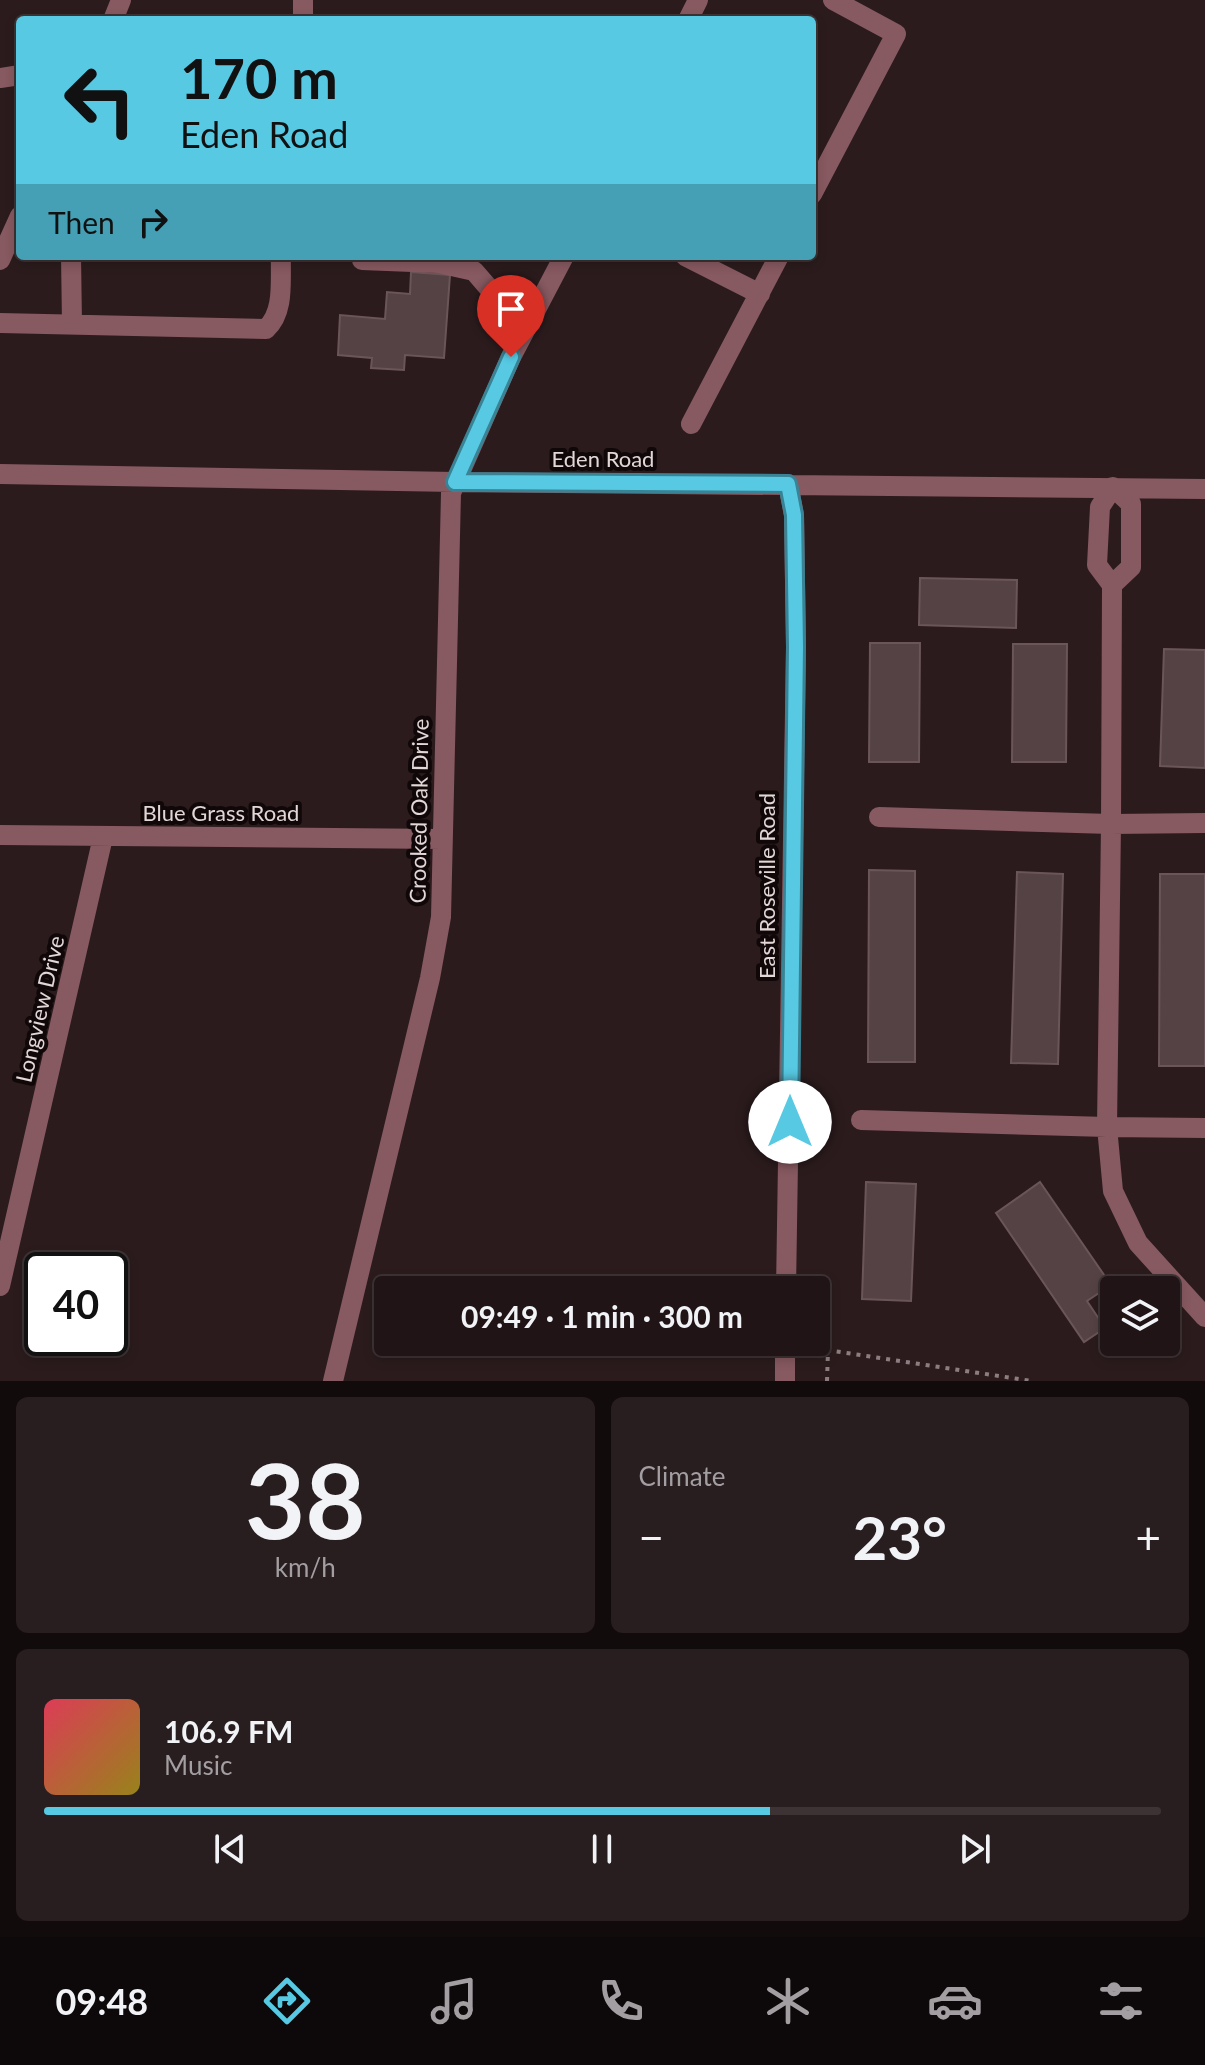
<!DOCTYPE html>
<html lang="en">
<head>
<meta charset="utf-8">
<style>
  body { margin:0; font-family:Lato,sans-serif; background:#281d1f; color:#f1f3f6; height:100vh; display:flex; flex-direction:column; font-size:30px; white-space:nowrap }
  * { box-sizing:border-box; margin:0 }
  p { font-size:26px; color:#a29ea1 }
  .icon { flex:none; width:44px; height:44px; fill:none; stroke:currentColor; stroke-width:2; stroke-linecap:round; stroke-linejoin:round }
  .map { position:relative; height:1381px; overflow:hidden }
  .panel { display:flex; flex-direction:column; gap:16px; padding:16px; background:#120b0c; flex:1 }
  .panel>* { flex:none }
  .banner { position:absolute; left:16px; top:16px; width:800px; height:244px; border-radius:8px; box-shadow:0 4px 12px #0003,0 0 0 2px #3d3335; background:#57c9e3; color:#111; overflow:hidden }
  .tools { position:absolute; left:1100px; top:1276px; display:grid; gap:16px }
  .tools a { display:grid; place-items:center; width:80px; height:80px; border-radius:8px; background:#201416; box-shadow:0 4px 12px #0003,0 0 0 2px #3d3335; font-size:40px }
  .speed { position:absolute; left:24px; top:1252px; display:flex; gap:16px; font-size:40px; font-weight:700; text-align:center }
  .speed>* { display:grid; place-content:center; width:104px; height:104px; border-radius:50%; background:#201416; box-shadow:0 4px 12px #0003,0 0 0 2px #3d3335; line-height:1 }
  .speed .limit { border:4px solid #111; border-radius:12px; background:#fff; color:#111 }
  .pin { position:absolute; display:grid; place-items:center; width:68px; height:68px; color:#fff; margin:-82px -34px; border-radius:50% 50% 50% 0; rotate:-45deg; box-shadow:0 0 8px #0007 }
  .pin .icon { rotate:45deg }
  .me { position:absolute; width:88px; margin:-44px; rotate:0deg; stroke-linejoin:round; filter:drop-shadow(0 0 6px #0008) }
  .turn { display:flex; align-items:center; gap:28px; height:168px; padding:0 32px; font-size:36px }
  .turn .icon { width:104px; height:104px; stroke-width:2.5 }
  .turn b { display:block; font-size:56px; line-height:68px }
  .then { display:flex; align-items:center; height:76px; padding:0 32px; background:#0003; gap:16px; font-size:30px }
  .big { font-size:60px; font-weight:700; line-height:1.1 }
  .panel .card { flex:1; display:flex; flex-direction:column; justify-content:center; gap:12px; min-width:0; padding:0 28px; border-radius:12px; background:#281d1f }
  .panel .dial { align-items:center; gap:0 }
  .dial b { font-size:104px; line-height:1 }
  .song { display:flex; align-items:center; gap:24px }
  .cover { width:96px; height:96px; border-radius:12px; background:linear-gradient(135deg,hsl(350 70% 55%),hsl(50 70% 35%)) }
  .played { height:8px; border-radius:4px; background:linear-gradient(90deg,#57c9e3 65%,#3d3335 65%) }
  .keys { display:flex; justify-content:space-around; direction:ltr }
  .heat { display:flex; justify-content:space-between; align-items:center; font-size:44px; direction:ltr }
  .panel .tiles { flex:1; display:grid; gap:16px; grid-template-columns:1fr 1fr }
  .card:last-child { grid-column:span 2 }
  .trip { position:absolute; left:374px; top:1276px; width:456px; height:80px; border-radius:8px; background:#201416; box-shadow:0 4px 12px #0003,0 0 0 2px #3d3335; font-weight:700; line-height:80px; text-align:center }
  .menu { display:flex; height:128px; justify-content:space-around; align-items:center; background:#0d0809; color:#a29ea1 }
  .menu .icon { width:56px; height:56px }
  .menu .on { color:#57c9e3 }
  .menu b { font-size:36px; color:#f1f3f6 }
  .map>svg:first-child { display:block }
  .building { fill:#554244; stroke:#6a5658; stroke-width:2 }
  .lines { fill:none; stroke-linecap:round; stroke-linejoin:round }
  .path { stroke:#8c7e80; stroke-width:4; stroke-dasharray:4 6; stroke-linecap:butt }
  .minor { stroke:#875960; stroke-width:20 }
  .route-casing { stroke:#398394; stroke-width:20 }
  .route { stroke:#57c9e3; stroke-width:14 }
  .labels { text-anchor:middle; stroke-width:8; stroke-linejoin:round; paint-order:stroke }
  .street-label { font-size:22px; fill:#e2d6d7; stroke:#0f0708 }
</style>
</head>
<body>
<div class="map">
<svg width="1205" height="1381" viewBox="0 0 1205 1381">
  <rect width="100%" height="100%" fill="#2b1b1d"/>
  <!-- building -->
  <path class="building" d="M411 272 450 275 444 358 405 355 404 370 371 368 372 358 338 355 340 315 385 319 387 292 410 294Z
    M920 578 1017 580 1016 628 919 625Z
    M870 643H920L919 762H869Z
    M1013 644H1067L1066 762H1012Z
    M1164 649 1205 650V768L1160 766Z
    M869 870 915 871V1062H868Z
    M1017 872 1063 874 1058 1064 1011 1063Z
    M1160 874H1205V1066H1159Z
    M866 1182 916 1184 911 1301 862 1299Z
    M1040 1182 1111 1285 1087 1301 1105 1328 1084 1342 996 1213Z"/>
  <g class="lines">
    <!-- path -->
    <path class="path" d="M807 1347 1032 1381
      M827 1381 828 1350"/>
    <!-- minor -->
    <path class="minor" d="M113 20 121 0
      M303 20V0
      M688 20 698 0
      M0 78 20 75
      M812 194 896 34 833 0
      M71 256 72 324
      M685 256 760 294
      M0 260 20 216
      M362 260 438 263 474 271 525 330
      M0 323 266 329C285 312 280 280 281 256
      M691 424 779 256
      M0 474 455 482 1205 489
      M1112 585 1131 567V504L1113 487 1100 507 1097 565 1112 585 1111 824 1205 823
      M0 835 442 839
      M861 1120 1107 1127 1111 824 879 817
      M0 1286 103 837
      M786 1290 796 647 794 515 788 484
      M1205 1317 1138 1243 1113 1191 1107 1127 1205 1128
      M333 1381 430 978 441 917 451 493 511 357 564 256
      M785 1381V1342"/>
  </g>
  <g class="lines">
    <defs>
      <path id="route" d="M511 357 455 482 788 484 794 515 796 647 790 1122"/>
    </defs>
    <!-- route casing -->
    <use href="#route" class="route-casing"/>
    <!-- route -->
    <use href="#route" class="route"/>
  </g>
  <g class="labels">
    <!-- street labels -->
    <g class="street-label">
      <text x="603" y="467">Eden Road</text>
      <text transform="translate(419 811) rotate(-89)" y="8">Crooked Oak Drive</text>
      <text x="221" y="821">Blue Grass Road</text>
      <text transform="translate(767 886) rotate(-90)" y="8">East Roseville Road</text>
      <text transform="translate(40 1009) rotate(-77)" y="8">Longview Drive</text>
    </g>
  </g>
</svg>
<div class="tools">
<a><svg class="icon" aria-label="layers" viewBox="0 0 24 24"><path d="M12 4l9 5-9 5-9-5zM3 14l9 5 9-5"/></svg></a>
</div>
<div class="speed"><div class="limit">40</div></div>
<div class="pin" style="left:511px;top:357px;background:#d93025"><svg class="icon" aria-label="arrive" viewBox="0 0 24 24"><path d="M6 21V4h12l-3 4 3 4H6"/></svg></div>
<svg class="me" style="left:790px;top:1122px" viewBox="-20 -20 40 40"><circle r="19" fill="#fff"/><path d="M0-13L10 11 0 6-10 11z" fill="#57c9e3"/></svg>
<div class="trip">09:49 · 1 min · 300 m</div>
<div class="banner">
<div class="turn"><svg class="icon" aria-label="left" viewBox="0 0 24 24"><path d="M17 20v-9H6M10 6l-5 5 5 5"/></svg><div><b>170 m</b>Eden Road</div></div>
<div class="then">Then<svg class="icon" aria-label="right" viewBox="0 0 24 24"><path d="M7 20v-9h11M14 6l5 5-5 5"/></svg></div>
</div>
</div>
<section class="panel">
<div class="tiles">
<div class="card dial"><b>38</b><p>km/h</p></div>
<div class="card"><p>Climate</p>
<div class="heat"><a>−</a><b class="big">23°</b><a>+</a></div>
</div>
<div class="card">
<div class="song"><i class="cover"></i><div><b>106.9 FM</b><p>Music</p></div></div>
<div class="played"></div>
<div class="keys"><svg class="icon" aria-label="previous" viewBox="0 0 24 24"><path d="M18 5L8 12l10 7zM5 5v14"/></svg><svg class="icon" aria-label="pause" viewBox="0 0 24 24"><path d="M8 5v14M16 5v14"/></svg><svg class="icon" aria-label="next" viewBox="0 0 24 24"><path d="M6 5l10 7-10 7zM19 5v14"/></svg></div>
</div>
</div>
</section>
<nav class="menu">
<b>09:48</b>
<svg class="icon on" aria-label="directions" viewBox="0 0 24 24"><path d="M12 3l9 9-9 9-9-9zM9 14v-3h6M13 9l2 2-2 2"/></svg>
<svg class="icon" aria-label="music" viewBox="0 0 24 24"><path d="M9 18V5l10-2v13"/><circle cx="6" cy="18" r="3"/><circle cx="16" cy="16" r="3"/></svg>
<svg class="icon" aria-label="phone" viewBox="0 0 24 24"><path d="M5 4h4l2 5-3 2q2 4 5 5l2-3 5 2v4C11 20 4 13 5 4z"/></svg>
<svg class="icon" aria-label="climate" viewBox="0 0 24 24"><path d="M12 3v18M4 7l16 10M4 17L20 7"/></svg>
<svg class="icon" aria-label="car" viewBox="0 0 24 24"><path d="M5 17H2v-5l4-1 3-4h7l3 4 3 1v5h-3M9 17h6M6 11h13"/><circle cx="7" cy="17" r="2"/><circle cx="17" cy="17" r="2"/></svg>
<svg class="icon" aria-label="filters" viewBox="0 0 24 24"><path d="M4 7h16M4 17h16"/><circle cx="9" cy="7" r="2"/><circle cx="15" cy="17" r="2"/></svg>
</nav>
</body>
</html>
